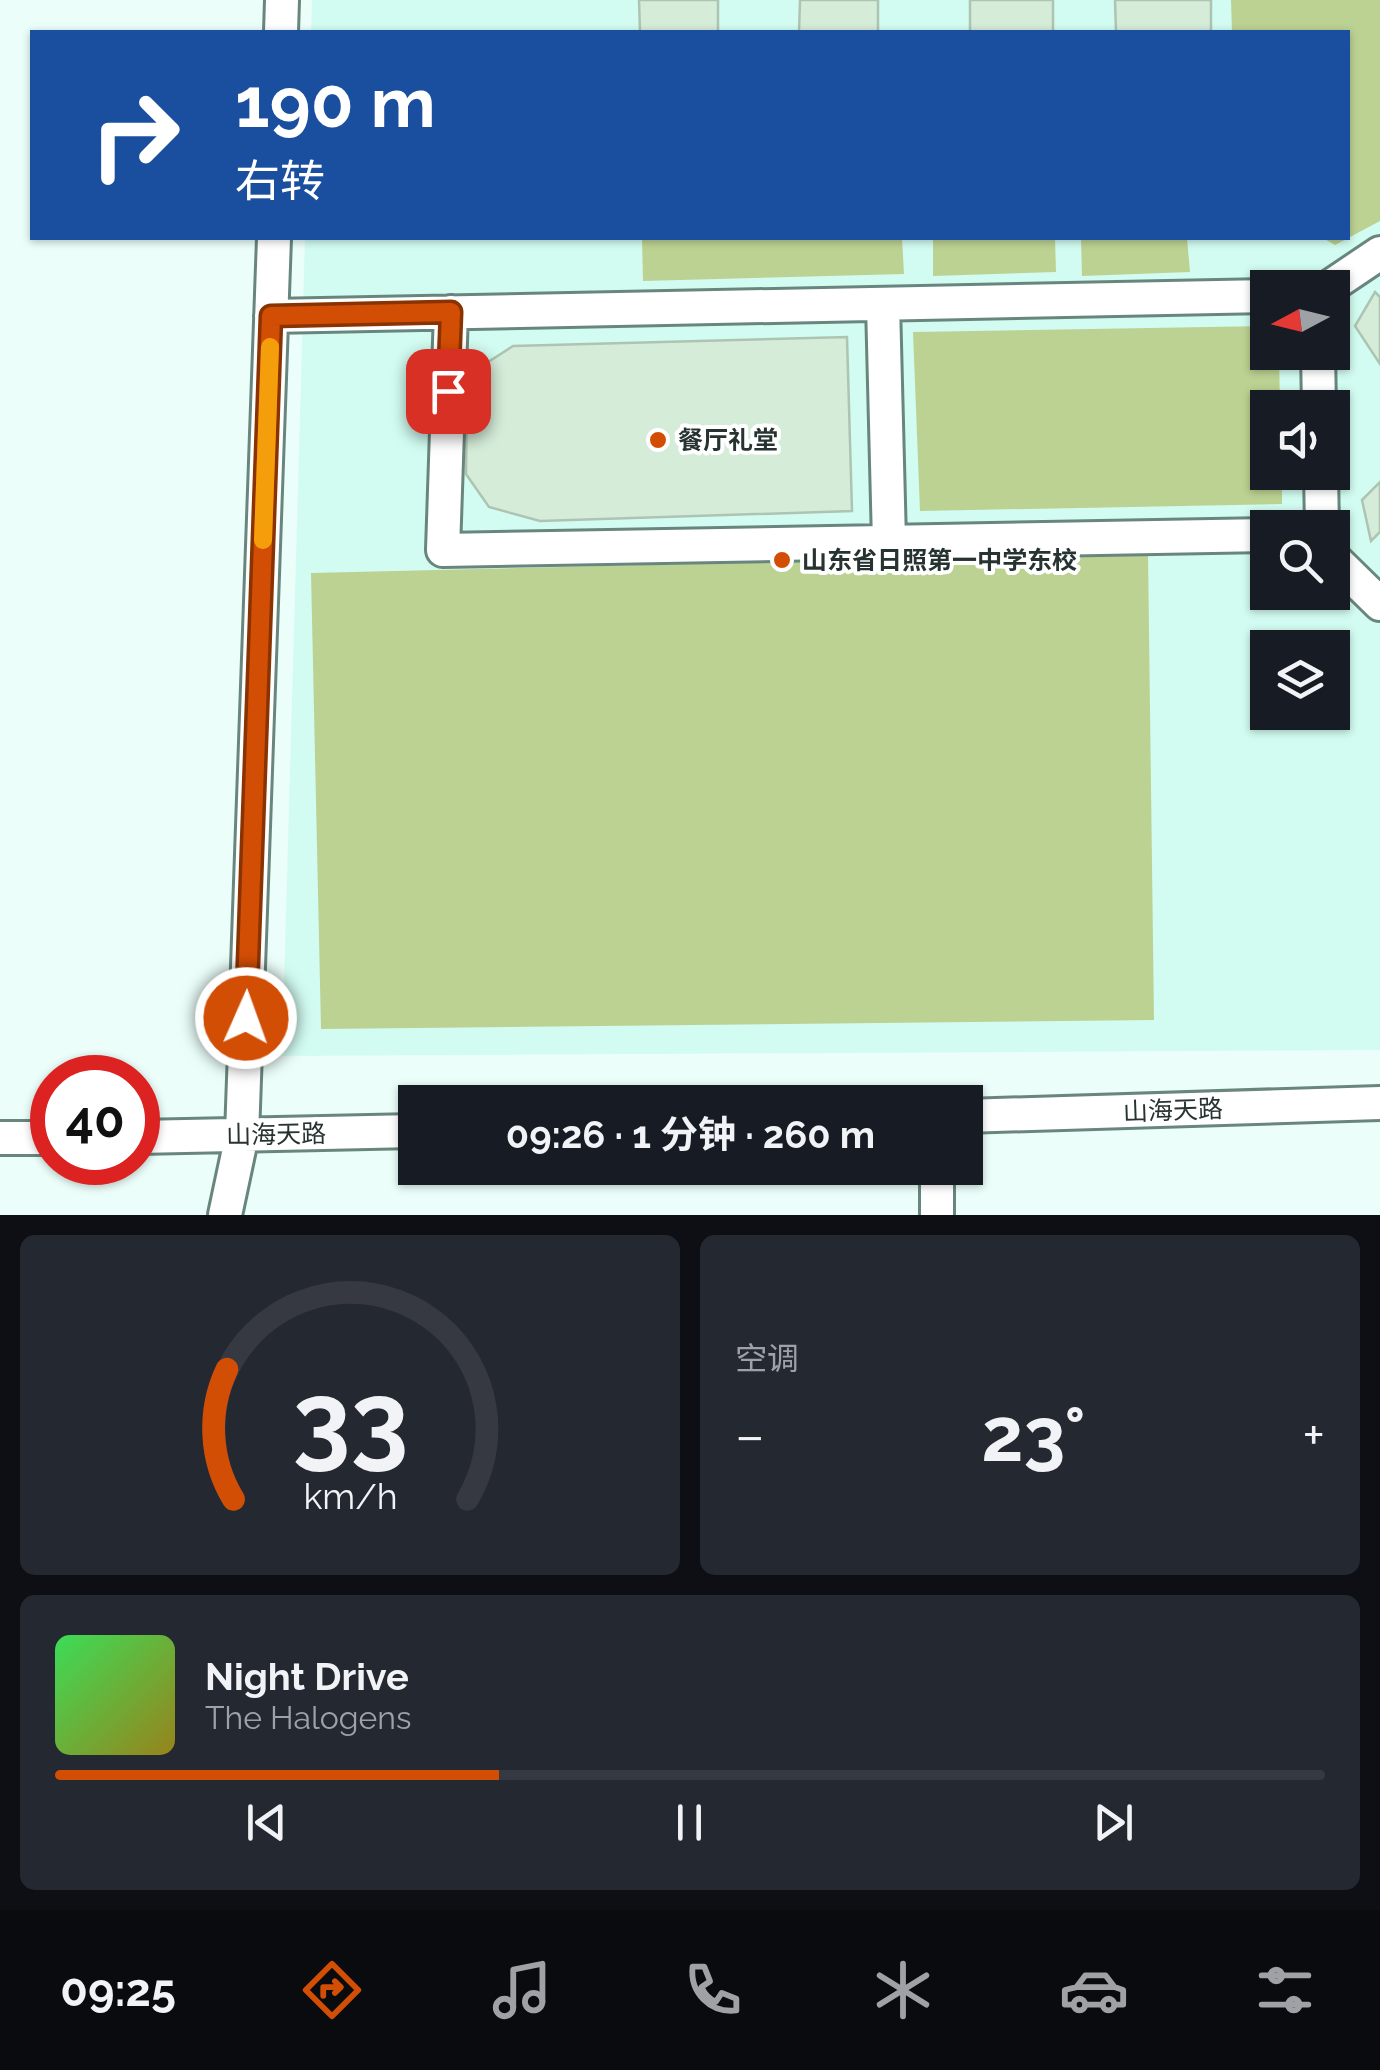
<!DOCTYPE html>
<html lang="zh">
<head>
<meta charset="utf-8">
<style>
  body { margin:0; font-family:Raleway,"Noto Sans SC",sans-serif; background:#242831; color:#f1f3f6; height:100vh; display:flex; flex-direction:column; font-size:38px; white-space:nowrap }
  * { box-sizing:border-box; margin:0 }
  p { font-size:32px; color:#9ea1a6 }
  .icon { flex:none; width:55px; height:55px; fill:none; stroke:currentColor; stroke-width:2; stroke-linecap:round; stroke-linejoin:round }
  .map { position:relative; height:1215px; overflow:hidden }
  .sheet { display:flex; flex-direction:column; gap:20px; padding:20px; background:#0d0f14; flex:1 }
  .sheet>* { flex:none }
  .guide { position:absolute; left:30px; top:30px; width:1320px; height:210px; border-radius:0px; box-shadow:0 2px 8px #0004; background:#1a4fa0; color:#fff; overflow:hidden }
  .needle { width:65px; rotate:263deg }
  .tools { position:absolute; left:1250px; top:270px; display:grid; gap:20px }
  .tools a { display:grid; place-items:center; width:100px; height:100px; border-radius:0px; background:#171b24; box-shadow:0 2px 8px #0004; font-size:50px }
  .speed { position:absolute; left:30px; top:1055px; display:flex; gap:20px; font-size:50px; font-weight:700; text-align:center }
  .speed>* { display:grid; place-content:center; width:130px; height:130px; border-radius:50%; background:#171b24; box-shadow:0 2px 8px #0004; line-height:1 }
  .speed .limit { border:15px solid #d22; background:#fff; color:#111 }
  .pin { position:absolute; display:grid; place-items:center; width:85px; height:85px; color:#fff; margin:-42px; border-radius:20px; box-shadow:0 5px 15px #0006 }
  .me { position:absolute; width:110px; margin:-55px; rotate:2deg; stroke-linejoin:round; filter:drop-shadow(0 0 8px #0008) }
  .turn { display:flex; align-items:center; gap:35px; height:210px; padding:0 40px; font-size:45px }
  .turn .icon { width:130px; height:130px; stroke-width:2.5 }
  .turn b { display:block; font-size:70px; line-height:85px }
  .big { font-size:75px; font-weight:700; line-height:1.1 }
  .sheet .card { flex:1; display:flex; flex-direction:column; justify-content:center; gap:15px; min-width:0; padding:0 35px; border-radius:15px; background:#242831 }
  .sheet .dial { align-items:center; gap:0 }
  .dial svg { height:260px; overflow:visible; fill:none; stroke:#363941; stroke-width:7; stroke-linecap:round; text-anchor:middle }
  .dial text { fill:#f1f3f6; stroke:none }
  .song { display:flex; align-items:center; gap:30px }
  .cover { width:120px; height:120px; border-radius:15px; background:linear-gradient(135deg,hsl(130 70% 55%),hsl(50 70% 35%)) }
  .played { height:10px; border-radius:5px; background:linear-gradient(90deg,#d34e05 35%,#363941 35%) }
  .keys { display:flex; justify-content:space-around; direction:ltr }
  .heat { display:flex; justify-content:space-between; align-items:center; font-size:55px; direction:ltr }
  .sheet .tiles { flex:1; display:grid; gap:20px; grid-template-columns:1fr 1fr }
  .card:last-child { grid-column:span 2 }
  .trip { position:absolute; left:398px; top:1085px; width:585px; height:100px; border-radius:0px; background:#171b24; box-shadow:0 2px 8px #0004; font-weight:700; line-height:100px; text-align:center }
  .menu { display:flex; height:160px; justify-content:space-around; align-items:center; background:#090b0e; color:#9ea1a6 }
  .menu .icon { width:70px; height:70px }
  .menu .active { color:#d34e05 }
  .menu b { font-size:45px; color:#f1f3f6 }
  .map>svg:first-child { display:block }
  .built { fill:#d2fcf1; fill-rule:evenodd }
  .green { fill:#bcd292 }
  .building { fill:#d5ecd9; stroke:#aec4b2; stroke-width:2.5 }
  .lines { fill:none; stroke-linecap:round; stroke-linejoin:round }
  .minor-casing { stroke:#68867e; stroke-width:38 }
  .minor { stroke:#fff; stroke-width:32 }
  .route-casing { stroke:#893303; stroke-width:25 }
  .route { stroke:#d34e05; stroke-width:18 }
  .slow { stroke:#f59e0b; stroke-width:18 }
  .poi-dot { fill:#d34e05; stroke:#fff; stroke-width:4 }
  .labels { text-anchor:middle; stroke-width:8; stroke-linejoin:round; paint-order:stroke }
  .poi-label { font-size:25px; font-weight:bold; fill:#263330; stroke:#fff; text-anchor:start }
  .street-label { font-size:25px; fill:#263330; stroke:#fff }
</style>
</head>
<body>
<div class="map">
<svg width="1380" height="1215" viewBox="0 0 1380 1215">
  <rect width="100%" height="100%" fill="#ebfef9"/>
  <!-- built -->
  <path class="built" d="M312 0H1380V1050L282 1056 305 238H1348V32H311ZM1268 288H1332V352H1268ZM1268 408H1332V472H1268ZM1268 528H1332V592H1268ZM1268 648H1332V712H1268Z"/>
  <!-- green -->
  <path class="green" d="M1231 0H1380V221L1335 245 1323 238H1348V32H1232Z
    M642 238H902L904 274 643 281Z
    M933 238H1055L1056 272 933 276Z
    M1081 238H1187L1190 272 1082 276Z
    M1267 326 1268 352 1279 353 1280 407 1268 408V472L1282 473V504L920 511 913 332Z
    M1148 553 1154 1020 321 1029 311 573Z"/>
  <!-- building -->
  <path class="building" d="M639 0H718V32H640Z
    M800 0H878V32H799Z
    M970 0H1053V32H970Z
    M1115 0H1211V32H1116Z
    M1375 292 1380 297V364L1355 326Z
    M847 337 852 511 540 521 489 507 466 474 467 407 474 371 513 346Z
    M1380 482V532L1371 541 1362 500Z"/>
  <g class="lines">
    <defs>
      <path id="minor" d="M281 32 282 0
        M1328 288 1380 253
        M883 304 889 542
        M451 312 443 550 1268 535
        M271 316 1268 296
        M1318 352 1319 408
        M1321 472 1322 528
        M1332 557 1380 604
        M965 1116 1380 1103
        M138 1137 415 1131
        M0 1138H52
        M225 1215 242 1135 274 238
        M937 1215V1168"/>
    </defs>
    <!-- minor casing -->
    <use href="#minor" class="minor-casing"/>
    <!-- minor -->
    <use href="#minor" class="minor"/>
  </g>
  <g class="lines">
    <defs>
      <path id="route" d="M246 1018 271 316 451 312 448 391"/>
    </defs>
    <!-- route casing -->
    <use href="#route" class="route-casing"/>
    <!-- route -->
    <use href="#route" class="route"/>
    <!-- slow -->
    <path class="slow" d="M263 540 270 347"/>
  </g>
  <!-- markers -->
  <g class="poi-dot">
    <circle cx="658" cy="440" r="10"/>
    <circle cx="782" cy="560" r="10"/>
  </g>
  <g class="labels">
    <!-- poi labels -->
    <g class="poi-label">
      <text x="678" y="449">餐厅礼堂</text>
      <text x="802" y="569">山东省日照第一中学东校</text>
    </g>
    <!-- street labels -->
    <g class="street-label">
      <text transform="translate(1173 1110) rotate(-2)" y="9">山海天路</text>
      <text transform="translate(276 1134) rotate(-1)" y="9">山海天路</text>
    </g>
  </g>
</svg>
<div class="tools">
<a><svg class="needle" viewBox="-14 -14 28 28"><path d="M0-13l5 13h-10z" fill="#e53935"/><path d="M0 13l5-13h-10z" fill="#9ea1a6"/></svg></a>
<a><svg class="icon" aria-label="sound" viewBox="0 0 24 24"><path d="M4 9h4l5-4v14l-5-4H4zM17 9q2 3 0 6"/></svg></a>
<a><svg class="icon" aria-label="search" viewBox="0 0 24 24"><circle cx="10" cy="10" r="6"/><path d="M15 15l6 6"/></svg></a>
<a><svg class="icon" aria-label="layers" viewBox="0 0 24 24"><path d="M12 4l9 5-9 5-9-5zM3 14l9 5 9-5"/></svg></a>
</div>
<div class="speed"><div class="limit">40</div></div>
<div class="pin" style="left:448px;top:391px;background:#d93025"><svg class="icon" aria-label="arrive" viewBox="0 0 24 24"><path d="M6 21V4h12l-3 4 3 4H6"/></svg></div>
<svg class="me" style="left:246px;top:1018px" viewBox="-20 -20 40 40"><circle r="17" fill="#d34e05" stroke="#fff" stroke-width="3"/><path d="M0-11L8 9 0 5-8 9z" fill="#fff"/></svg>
<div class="trip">09:26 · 1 分钟 · 260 m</div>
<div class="guide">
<div class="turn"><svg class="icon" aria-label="right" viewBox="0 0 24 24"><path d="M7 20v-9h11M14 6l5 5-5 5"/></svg><div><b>190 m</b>右转</div></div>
</div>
</div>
<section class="sheet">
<div class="tiles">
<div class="card dial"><svg viewBox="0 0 100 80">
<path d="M14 69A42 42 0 1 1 86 69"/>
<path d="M14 69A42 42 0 0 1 12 29" stroke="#d34e05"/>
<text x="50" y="56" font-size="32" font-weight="700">33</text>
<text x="50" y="72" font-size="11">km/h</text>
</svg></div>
<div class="card"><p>空调</p>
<div class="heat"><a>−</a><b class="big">23°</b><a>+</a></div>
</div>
<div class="card">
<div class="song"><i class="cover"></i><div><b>Night Drive</b><p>The Halogens</p></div></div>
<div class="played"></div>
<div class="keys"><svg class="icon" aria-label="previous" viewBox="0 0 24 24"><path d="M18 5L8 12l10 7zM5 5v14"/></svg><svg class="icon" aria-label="pause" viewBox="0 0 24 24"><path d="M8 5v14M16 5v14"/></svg><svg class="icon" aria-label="next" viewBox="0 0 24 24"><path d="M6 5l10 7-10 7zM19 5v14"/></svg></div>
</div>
</div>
</section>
<nav class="menu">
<b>09:25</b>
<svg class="icon active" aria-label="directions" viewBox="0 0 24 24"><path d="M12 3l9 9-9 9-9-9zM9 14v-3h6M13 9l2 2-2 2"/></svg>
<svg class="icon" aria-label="music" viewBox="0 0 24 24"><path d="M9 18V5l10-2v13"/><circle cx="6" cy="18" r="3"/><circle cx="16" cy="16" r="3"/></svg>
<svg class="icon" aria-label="phone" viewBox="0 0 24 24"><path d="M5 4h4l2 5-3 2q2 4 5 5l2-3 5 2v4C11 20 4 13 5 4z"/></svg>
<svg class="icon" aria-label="climate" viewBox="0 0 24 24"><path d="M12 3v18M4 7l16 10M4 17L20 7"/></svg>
<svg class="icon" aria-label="car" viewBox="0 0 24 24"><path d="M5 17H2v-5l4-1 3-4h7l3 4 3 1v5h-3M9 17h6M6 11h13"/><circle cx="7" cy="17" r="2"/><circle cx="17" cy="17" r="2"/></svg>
<svg class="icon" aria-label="filters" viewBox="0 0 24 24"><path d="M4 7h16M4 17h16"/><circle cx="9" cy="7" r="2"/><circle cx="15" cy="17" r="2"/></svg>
</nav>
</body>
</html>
